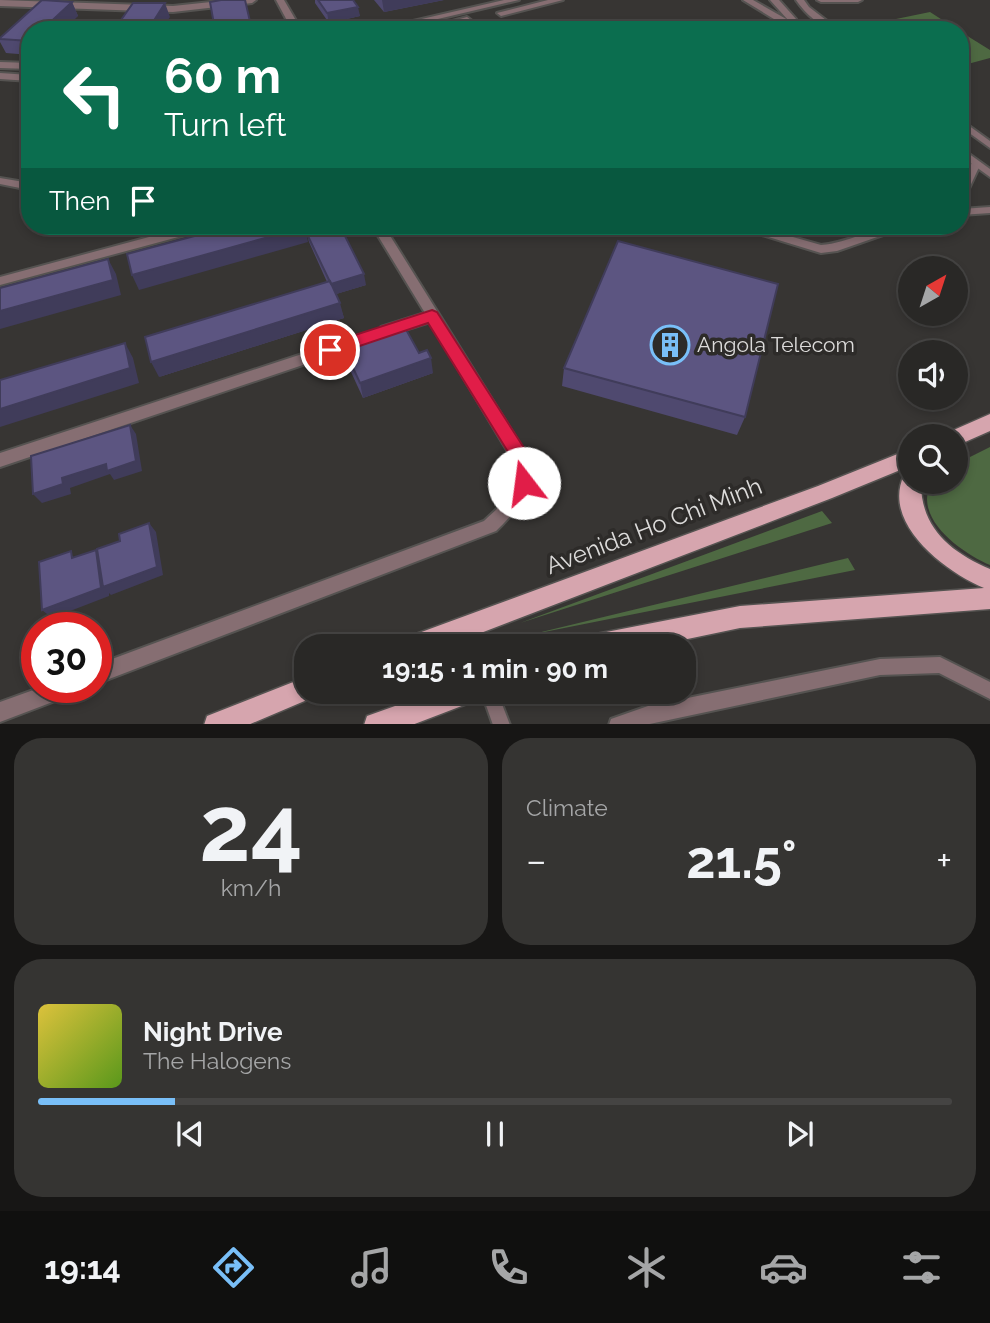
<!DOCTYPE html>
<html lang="en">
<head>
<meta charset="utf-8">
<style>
  body { margin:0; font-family:Raleway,sans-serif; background:#353432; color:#f1f3f6; height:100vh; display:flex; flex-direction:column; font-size:26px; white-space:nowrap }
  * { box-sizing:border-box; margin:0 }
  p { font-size:23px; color:#a5a6a7 }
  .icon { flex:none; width:38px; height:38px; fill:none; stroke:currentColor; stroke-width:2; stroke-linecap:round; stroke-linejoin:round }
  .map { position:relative; height:724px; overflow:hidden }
  .details { display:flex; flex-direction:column; gap:14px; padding:14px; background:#171615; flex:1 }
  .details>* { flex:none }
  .top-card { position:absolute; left:21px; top:21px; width:948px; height:214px; border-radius:28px; box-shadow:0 4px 10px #0003,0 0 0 2px #454443; background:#0b6e4f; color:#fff; overflow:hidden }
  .needle { width:46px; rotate:39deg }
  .buttons { position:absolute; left:898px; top:256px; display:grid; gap:14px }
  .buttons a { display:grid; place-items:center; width:70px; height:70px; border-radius:50%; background:#292826; box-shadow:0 4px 10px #0003,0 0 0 2px #454443; font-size:35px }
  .speed { position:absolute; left:21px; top:612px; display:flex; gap:14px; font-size:35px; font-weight:700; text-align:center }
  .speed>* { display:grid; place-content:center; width:91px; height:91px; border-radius:50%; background:#292826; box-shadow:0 4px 10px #0003,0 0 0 2px #454443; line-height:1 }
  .speed .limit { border:10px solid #d22; background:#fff; color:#111 }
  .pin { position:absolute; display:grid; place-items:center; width:60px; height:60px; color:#fff; margin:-30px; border:4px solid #fff; border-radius:50%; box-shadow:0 2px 7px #0007 }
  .me { position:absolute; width:77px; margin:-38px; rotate:345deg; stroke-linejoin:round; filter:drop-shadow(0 0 5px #0008) }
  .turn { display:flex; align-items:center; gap:24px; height:147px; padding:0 28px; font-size:32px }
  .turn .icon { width:91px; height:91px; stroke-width:2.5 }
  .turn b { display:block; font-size:49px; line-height:60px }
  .then { display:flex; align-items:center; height:66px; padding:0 28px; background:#0003; gap:14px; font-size:26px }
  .big { font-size:52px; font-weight:700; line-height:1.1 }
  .details .card { flex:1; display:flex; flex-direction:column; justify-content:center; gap:10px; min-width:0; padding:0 24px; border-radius:28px; background:#353432 }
  .details .dial { align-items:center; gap:0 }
  .dial b { font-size:91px; line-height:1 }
  .song { display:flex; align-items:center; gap:21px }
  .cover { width:84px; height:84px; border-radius:10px; background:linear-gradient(135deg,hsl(50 70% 55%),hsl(90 70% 35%)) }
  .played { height:7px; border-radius:4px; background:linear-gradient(90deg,#79bff8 15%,#454443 15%) }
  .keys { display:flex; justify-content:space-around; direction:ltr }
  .heat { display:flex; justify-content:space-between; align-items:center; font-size:38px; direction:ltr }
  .details .tiles { flex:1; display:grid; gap:14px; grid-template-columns:1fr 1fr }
  .card:last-child { grid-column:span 2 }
  .trip { position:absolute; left:294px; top:634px; width:402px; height:70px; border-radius:28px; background:#292826; box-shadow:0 4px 10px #0003,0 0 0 2px #454443; font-weight:700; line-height:70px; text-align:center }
  .tabs { display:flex; height:112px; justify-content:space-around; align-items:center; background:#10100f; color:#a5a6a7 }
  .tabs .icon { width:49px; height:49px }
  .tabs .selected { color:#79bff8 }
  .tabs b { font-size:32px; color:#f1f3f6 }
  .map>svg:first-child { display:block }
  .green { fill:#4e6942 }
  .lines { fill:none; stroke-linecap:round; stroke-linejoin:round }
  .service-casing { stroke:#555351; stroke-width:4 }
  .minor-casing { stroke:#555351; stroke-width:4 }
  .tertiary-casing { stroke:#555351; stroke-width:4 }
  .primary-casing { stroke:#555351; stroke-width:3 }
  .service { fill:#866e72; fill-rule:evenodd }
  .minor { fill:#866e72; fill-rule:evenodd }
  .tertiary { fill:#866e72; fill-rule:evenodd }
  .primary { fill:#d6a5ae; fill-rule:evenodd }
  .wall { fill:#4f496f }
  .shaded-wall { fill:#403c5a }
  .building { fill:#5c5581; stroke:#403c5a; stroke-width:2 }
  .route { fill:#e11d48; stroke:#92132f; stroke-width:2 }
  .labels { text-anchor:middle; stroke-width:7; stroke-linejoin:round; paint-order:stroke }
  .poi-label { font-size:21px; fill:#dcdbda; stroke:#2d2b29; text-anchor:start }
  .near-street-label { font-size:24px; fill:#dcdbda; stroke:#2d2b29 }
</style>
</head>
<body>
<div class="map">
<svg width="990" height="725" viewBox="0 0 990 725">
  <rect width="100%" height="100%" fill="#373533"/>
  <!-- green -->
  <path class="green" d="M930 12 958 30H912L896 19Z
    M961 32 990 50V58L964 65 961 63Z
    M990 447V565C962 553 911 518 932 481H956V464Z
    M822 511 832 523 520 623Z
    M848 558 855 570 529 635Z"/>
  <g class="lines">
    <defs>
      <path id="service" d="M796 0H804L809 7 839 30C822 30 805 13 796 0Z
        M817 0H862L858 2H821Z
        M961 120 990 141V148L961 127Z
        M976 160 981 163 966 195 961 198C961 185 965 167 976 160Z
        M990 207V213L961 215V209Z
        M738 226H754L821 245C850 243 875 225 904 226L903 228 837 251 821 253 739 228Z
        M940 657 990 682V699L939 673 880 675 645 725H609L611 719 648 706 880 659Z
        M481 691H497L510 725H493Z"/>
      <path id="minor" d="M0 0 173 6 230 0H256L252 3 173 12 0 6Z
        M276 0H284L298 24 304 30 291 28Z
        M743 0H753L788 20 770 0H779L796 19 790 21 803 30H792Z
        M961 148 990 169V177L961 156Z
        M0 178 30 183V190L0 184Z
        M190 226H210L208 229 0 285V277Z
        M372 226H384L526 454C541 486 517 510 496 531L96 684V665L484 521C508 498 517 495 513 460L430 322 386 336 379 331 381 327 425 313Z
        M360 335 367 340 365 344 0 467V453Z
        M39 688H74L71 695 0 722V702Z"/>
      <path id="tertiary" d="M504 0H519L391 30H374Z
        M548 0H563L501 16 497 13Z
        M467 17 471 20 470 22 436 30H420Z
        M0 62 30 63V69L0 68Z
        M0 73 30 75V81L0 79Z"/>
      <path id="primary" d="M990 414V431L956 446V436H948L949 432Z
        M910 449V466L832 498 447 646H405L408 638 416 634 818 486Z
        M910 473V481H921C920 527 950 552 990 569V609L740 628 654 646H585L588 638 596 634 740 606 984 588C946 572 881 524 904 475Z
        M306 677V691H317L314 697 248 725H204L207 716Z
        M437 691H484L480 699 412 725H364L367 716Z"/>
    </defs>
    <!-- service casing -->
    <use href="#service" class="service-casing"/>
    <!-- minor casing -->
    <use href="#minor" class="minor-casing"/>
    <!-- tertiary casing -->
    <use href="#tertiary" class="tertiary-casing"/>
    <!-- primary casing -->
    <use href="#primary" class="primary-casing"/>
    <!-- service -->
    <use href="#service" class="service"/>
    <!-- minor -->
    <use href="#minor" class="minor"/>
    <!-- tertiary -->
    <use href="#tertiary" class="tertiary"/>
    <!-- primary -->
    <use href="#primary" class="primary"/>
  </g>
  <!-- wall -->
  <path class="wall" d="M315 0H353L360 16 329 23 315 3Z
    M374 0H444L384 12Z
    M72 2 78 16 30 30V55L6 53 0 42V38Z
    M306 232 366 285 336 294 344 318 159 377 327 282 309 242Z
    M342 344 433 373 363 398 345 359Z
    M564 368 745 417 737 435 562 386Z"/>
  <!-- shaded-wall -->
  <path class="shaded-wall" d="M382 0H444L384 12Z
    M72 2 78 16 64 30H42Z
    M165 3 170 17 162 30H148Z
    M358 7 360 16 329 23 327 13Z
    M305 227 308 242 139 290 132 275Z
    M108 259 116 274 121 295 0 329V311Z
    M364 274 366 285 333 295 331 284Z
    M340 303 344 318 159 377 151 362Z
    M125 343 133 358 139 383 0 427V409Z
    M431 358 433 373 363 398 360 383Z
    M130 425 136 434 142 471 114 480 110 474 70 488 71 494 42 503 33 494 62 478Z
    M149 523 156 532 163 575 111 595 109 593V596L52 618 42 610 96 550 104 559Z"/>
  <!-- building -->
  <path class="building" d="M42 0 72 2 42 30H30V41L0 39V38Z
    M221 0H245L252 30H215L210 2Z
    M318 0H353L358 7 327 13Z
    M133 3H165L148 30H114Z
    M232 226H304L305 227 132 275 127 254Z
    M327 226H340L364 274 331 284 306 232Z
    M618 241 778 284 745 417 564 368Z
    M108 259 113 280 0 311V288Z
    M330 281 340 303 151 362 145 337Z
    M403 324 419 353 427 350 431 358 360 383 342 344Z
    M125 343 130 368 0 409V380Z
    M130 425 136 461 107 471 106 464 62 478 63 484 33 494 31 456Z
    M149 523 157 567 103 587 97 549 120 541 119 534Z
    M96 550 101 588 42 610 39 562 71 551 72 558Z"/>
  <!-- route -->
  <path class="route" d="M432 310 437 312 528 454 533 483 531 488 524 490 518 488 513 460 428 323 330 356 322 350 324 345Z"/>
  <!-- icons -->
  <defs>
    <symbol id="building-ring" viewBox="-11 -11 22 22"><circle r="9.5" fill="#2d2b29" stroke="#79bff8" stroke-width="1.5"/><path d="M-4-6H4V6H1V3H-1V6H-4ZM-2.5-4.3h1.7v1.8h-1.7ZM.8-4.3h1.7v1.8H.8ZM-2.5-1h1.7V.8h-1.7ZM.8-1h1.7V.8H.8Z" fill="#79bff8"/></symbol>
  </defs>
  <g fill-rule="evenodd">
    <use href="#building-ring" x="648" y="323" width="44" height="44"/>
  </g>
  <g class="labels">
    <!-- poi labels -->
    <g class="poi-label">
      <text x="697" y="352">Angola Telecom</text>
    </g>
    <!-- near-street labels -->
    <g class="near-street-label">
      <text transform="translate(654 526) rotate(-21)" y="8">Avenida Ho Chi Minh</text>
    </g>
  </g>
</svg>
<div class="buttons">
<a><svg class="needle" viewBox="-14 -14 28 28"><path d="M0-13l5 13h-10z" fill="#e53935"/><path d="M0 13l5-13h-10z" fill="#a5a6a7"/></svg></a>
<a><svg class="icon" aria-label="sound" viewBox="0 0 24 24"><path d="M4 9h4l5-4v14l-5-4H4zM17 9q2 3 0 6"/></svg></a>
<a><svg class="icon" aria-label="search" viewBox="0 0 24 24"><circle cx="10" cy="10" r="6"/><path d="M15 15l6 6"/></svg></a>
</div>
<div class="speed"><div class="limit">30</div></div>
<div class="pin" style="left:330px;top:350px;background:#d93025"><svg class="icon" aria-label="arrive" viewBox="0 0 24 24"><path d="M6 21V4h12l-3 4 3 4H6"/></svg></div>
<svg class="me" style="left:524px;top:483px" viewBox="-20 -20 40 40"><circle r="19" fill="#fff"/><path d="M0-13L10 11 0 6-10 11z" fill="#e11d48"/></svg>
<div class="trip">19:15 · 1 min · 90 m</div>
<div class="top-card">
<div class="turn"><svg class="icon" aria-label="left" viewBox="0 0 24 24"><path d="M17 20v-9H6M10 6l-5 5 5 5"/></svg><div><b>60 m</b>Turn left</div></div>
<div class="then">Then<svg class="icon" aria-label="arrive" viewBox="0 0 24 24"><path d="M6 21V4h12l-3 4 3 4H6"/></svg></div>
</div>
</div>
<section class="details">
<div class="tiles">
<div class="card dial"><b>24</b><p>km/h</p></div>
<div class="card"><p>Climate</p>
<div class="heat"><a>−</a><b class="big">21.5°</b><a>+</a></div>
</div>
<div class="card">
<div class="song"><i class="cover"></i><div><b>Night Drive</b><p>The Halogens</p></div></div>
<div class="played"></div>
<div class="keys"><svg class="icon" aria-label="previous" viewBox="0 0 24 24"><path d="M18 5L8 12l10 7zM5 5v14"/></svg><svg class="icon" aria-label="pause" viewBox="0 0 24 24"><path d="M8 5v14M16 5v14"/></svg><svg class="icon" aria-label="next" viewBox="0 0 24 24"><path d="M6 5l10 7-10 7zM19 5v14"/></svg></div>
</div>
</div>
</section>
<nav class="tabs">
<b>19:14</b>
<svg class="icon selected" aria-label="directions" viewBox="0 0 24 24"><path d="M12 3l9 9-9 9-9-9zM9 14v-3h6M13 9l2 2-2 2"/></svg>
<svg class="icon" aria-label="music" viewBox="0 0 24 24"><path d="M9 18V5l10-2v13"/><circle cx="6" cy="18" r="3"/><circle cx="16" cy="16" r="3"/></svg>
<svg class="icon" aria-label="phone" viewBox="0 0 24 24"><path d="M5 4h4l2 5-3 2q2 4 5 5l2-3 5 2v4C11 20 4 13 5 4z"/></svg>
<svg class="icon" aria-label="climate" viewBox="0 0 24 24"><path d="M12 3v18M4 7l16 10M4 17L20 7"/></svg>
<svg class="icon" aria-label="car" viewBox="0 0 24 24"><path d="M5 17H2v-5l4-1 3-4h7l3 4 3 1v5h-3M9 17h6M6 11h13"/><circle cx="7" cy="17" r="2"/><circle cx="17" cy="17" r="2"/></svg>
<svg class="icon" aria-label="filters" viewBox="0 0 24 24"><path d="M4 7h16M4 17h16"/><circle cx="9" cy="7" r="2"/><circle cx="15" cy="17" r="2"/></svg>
</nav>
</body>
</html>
